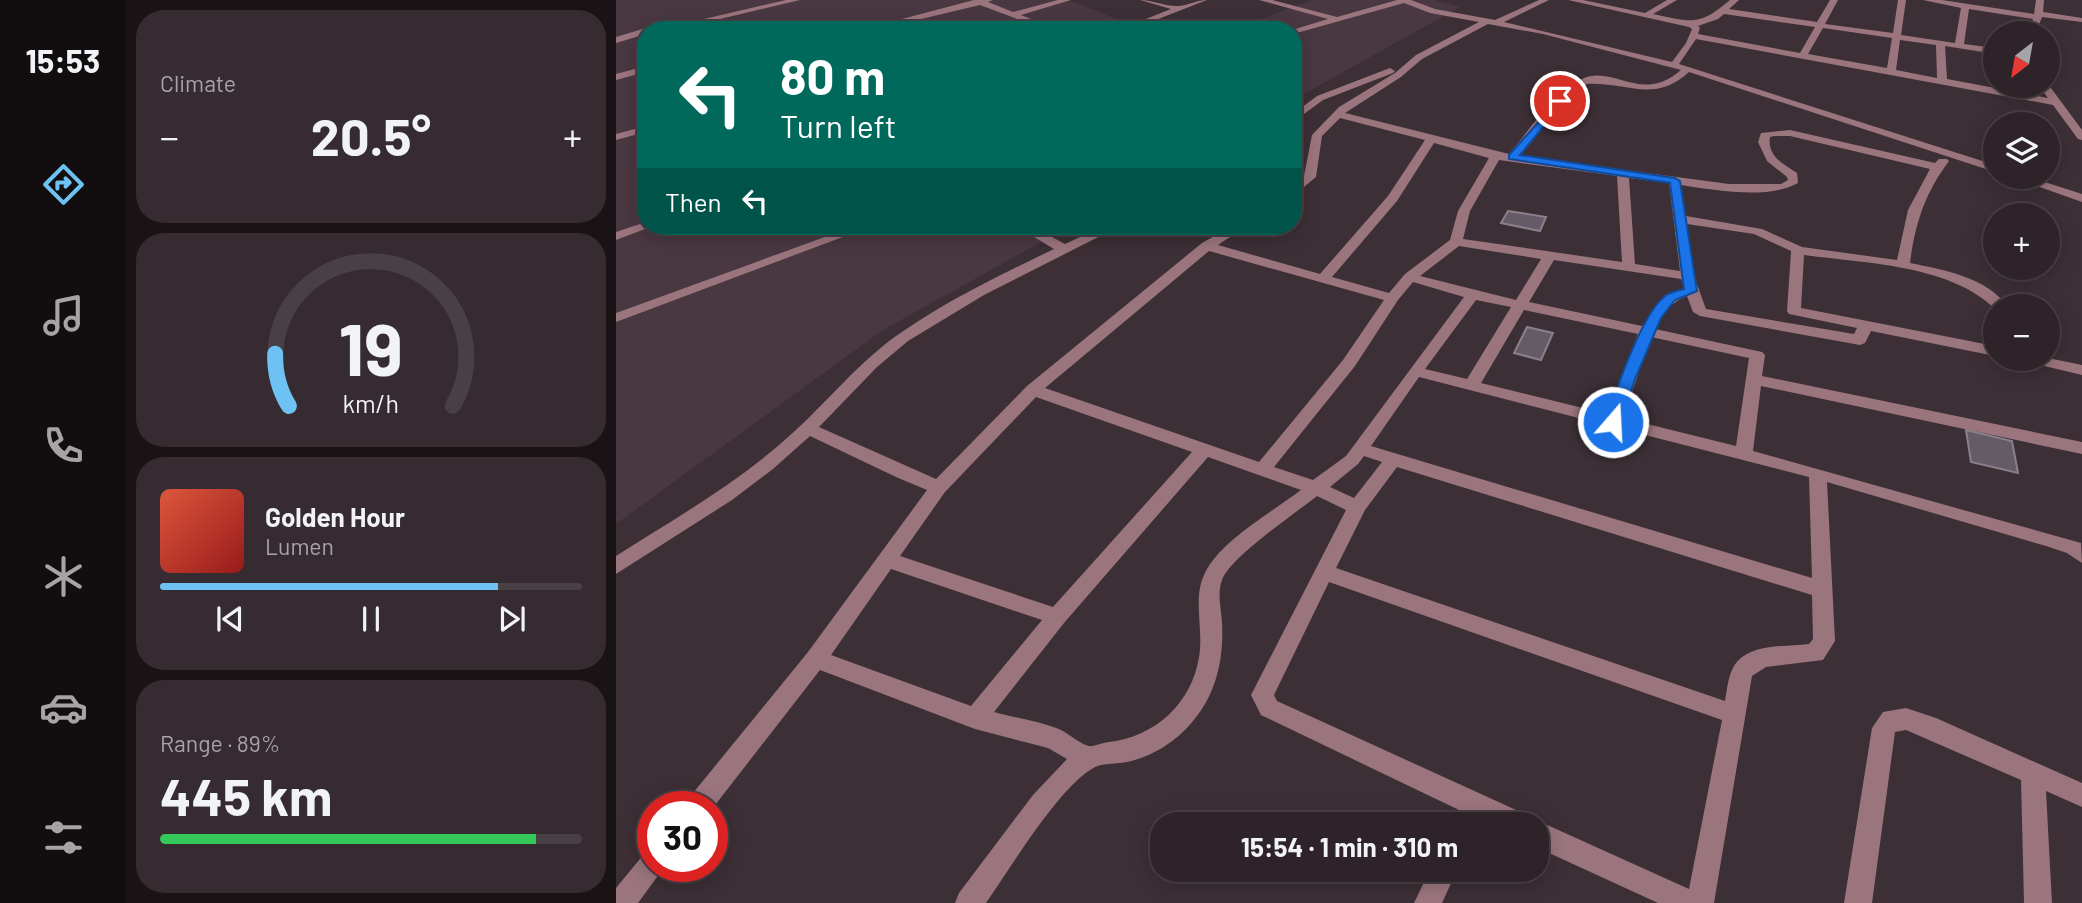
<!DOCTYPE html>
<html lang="en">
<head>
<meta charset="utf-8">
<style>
  body { margin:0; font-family:Barlow,sans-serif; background:#352b30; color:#f1f3f6; height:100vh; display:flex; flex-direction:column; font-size:26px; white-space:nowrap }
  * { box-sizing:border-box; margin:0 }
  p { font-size:23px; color:#a7a4a8 }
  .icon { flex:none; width:38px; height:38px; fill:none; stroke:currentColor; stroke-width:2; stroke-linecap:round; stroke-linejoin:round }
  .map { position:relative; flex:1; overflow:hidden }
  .sheet { display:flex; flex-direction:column; gap:10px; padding:10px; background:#191316; width:490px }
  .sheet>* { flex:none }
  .hud { position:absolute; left:21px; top:21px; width:665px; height:214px; border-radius:28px; box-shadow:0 4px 18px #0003,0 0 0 2px #484045; background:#00695c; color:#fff; overflow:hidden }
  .needle { width:46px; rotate:211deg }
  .tools { position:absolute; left:1367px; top:21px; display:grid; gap:14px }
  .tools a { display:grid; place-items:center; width:77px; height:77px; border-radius:50%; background:#2d2328; box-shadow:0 4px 18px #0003,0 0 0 2px #484045; font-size:35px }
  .speed { position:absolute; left:21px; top:791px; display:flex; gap:14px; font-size:35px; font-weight:700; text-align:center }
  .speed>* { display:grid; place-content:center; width:91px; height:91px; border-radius:50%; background:#2d2328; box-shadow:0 4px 18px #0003,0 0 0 2px #484045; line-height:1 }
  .speed .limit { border:10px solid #d22; background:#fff; color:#111 }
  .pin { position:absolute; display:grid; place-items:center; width:60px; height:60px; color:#fff; margin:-30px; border:4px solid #fff; border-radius:50%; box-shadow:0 2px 7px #0007 }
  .me { position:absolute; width:77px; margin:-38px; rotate:19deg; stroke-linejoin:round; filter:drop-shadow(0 0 5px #0008) }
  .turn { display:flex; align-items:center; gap:24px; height:147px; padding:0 28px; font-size:32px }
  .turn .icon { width:91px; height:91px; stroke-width:2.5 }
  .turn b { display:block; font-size:49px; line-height:60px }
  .then { display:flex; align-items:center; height:66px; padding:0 28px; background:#0003; gap:14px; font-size:26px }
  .big { font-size:52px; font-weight:700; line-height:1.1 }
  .sheet .tile { flex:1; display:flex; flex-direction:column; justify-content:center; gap:10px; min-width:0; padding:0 24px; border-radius:28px; background:#352b30 }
  .sheet .dial { align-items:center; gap:0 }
  .dial svg { height:182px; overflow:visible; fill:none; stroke:#484045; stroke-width:7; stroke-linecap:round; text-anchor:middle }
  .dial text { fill:#f1f3f6; stroke:none }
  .song { display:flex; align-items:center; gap:21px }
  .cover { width:84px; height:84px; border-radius:10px; background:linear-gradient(135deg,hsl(10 70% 55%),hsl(0 70% 35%)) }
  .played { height:7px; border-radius:4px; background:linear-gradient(90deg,#6dc2f3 80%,#484045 80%) }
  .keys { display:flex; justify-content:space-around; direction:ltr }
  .heat { display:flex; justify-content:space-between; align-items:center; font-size:38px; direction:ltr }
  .charge { height:10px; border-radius:5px; background:linear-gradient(90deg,#34c759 89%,#484045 0) }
  .trip { position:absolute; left:534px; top:812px; width:399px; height:70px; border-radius:28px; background:#2d2328; box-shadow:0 4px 18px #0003,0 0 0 2px #484045; font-weight:700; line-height:70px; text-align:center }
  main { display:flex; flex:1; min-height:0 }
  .tabs { display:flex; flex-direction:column; width:126px; justify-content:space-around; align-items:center; background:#120e10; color:#a7a4a8 }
  .tabs .icon { width:49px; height:49px }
  .tabs .active { color:#6dc2f3 }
  .tabs b { font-size:32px; color:#f1f3f6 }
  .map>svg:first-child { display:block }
  .built { fill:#493741 }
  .building { fill:#655b66; stroke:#8a808c; stroke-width:2 }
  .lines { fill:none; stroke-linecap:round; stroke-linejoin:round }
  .minor { fill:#9b757d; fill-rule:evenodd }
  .route { fill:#1a73e8; stroke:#114b97; stroke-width:2 }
</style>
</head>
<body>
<main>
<nav class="tabs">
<b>15:53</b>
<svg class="icon active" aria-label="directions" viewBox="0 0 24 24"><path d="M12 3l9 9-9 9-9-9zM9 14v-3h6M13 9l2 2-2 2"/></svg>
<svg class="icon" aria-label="music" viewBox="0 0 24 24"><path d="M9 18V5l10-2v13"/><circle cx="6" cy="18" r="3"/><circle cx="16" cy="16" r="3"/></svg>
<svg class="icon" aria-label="phone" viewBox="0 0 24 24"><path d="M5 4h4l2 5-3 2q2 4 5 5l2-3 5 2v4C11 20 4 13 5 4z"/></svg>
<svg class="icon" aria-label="climate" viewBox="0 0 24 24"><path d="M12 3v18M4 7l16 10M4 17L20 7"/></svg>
<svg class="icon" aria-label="car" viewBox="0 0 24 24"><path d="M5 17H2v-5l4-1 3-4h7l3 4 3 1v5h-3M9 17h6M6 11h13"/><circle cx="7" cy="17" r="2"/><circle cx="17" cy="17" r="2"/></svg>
<svg class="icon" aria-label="filters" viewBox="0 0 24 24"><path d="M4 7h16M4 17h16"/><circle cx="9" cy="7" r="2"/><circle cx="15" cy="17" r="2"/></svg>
</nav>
<section class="sheet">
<div class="tile"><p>Climate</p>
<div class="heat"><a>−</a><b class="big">20.5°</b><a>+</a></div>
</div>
<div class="tile dial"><svg viewBox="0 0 100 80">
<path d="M14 69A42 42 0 1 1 86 69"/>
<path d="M14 69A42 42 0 0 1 8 46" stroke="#6dc2f3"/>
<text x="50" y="56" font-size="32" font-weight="700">19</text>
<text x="50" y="72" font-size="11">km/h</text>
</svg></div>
<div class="tile">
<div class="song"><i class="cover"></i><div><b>Golden Hour</b><p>Lumen</p></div></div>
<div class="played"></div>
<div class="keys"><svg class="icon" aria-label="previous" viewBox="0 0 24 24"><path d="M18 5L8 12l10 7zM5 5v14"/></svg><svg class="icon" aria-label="pause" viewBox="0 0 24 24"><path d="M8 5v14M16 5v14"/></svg><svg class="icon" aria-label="next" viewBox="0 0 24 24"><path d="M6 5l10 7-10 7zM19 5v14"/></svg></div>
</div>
<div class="tile"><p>Range · 89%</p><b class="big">445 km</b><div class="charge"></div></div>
</section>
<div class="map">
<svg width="1466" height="903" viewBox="0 0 1466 903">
  <rect width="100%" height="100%" fill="#3c2f36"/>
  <!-- built -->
  <path class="built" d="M0 0H452L530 30H30V226H454L267 330 0 524Z
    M698 0H819L844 7 677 100V30H612Z"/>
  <!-- building -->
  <path class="building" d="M892 211 930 217 924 231 885 223Z
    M911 327 937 333 925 360 898 353Z
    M1350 430 1396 441 1402 473 1355 462Z"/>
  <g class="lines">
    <!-- minor -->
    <path class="minor" d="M170 0H184L62 29 30 30V34L0 43V37L30 28 62 25Z
      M358 0H377L372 2 397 12 442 0H455L405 15 443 30H431L420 26 390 30 412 23 364 5 259 30H244Z
      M524 0C537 0 551 7 563 6 573 5 580 0 591 0L514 30H502L555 9Z
      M643 0H656L721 17 781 0H795L819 9 879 20 923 0H933L888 22 1056 62 1070 43 1076 29 1073 27 952 0H967L1029 13 1051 0H1061L1037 14C1076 22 1082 27 1114 0H1123L1113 9 1201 22 1214 0H1222L1209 24 1277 33 1282 0H1290L1285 35 1339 43 1345 8 1307 0H1326L1418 14 1420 0H1428L1427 12 1466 18V22L1426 17 1420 33H1412L1417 19 1353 9 1348 44 1379 48V54L1329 46 1331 79 1432 98 1423 86 1432 84 1466 130V140L1462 139 1437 105 1080 39 1063 64 1379 165V172L1073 72C1038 104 1012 82 971 84L947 103 904 156 1113 184H1165L1172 180 1171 177 1151 161 1142 142 1145 133 1174 130 1319 163 1323 159H1331L1333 161C1309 193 1299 224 1294 263 1328 270 1370 277 1391 306H1379V309C1335 265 1248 263 1188 255L1185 308 1379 346V356L1255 331 1249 343 1244 345 1084 316 1077 312 1071 296C1055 302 1047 314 1039 329L1146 352 1149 355 1146 376 1466 442V454L1145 386 1137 451 1465 543 1466 563 1451 553 1430 546 1211 482 1219 641 1207 660 1150 667 1136 676 1098 903H1042L920 847V824H874L865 820 863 824H837L843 810 645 715 635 695 730 510 701 496C680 513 614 557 606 580 601 593 605 608 606 622 608 657 601 693 577 721 561 741 536 757 511 762 501 764 488 763 479 767 444 785 394 869 370 903H339L343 893 417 795 451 759 432 748 359 729 204 670 96 809V807H69L73 798 192 652 311 490 280 477 194 436 157 469 116 500 0 574V556C55 521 113 488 163 445 204 411 236 368 280 336 329 301 384 275 438 249L400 226H415L449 244 488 226H504L368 295 292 341 261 367 203 427 320 479 411 386 586 243 616 226H630L602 245 704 274 772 196 809 140 724 118 706 136 700 177 677 196V186L688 176 696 135 723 107 779 73 800 55 863 22 814 13 788 3 677 34 676 30 712 19ZM1108 14 1199 27 1184 53 1082 34 1084 28 1082 26 1102 19ZM872 24 927 34 1065 70C1025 105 998 64 966 79 939 91 912 132 893 154L729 113 785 77 806 59ZM1207 28 1276 38 1271 68 1192 54ZM1284 40 1320 45 1321 78 1280 70ZM1158 136H1174L1314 169 1292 210 1281 260 1186 247 1146 229 1070 216 1065 185C1099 190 1152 200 1182 183L1181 173C1167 164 1151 156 1154 137ZM818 143 873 158 842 211 834 240 789 274 773 293 716 277 781 201ZM883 160 1001 176 1006 262 847 239 854 211ZM1013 178 1053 183 1064 271 1019 264ZM1071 224 1138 234 1175 251 1171 311 1173 314 1241 328 1238 334 1090 309 1078 276ZM843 246 925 259 900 300 804 276ZM593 251 768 300 727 360 643 462 429 388ZM938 260 1065 279 1068 288 1049 295 1026 326 913 302ZM797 282 848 297 730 456 697 480 658 467 739 366 782 300ZM860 300 895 307 851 379 809 369ZM908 310 1022 334 991 414 865 383ZM1035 337 1133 358 1120 446 1007 418ZM803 377 1193 477 1196 578 755 446ZM420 397 576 452 437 607 284 556 329 492ZM748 456 766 462 738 498 714 487 742 464ZM592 457 685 490C656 512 604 541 589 573 576 598 588 630 583 657 576 703 539 737 493 742 488 742 478 747 473 746 464 744 453 734 445 730 424 721 399 718 378 712L448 623ZM781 467 1196 595 1197 639 1193 644C1169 647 1130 643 1117 668 1112 677 1111 690 1109 701L720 568 749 510ZM275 569 426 620 355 706 215 655ZM713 582 1106 720 1073 889 929 824 920 820 914 823 911 815 661 701 658 695Z
      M30 66V72L0 80V74Z
      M774 68 779 71 777 73 707 100 677 122V114L701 96Z
      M30 126V132L0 140V134Z
      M1396 177H1413L1466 194V202Z
      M27 223 37 226 0 240V232Z
      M239 226H256L0 322V313Z
      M1432 358 1466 365V375L1412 362 1409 359Z
      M1290 708 1320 718 1466 783V807L1430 791 1436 903H1408L1405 780 1290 730 1279 732 1256 903H1228L1256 728 1267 712Z
      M37 850V866H49L22 903H0V888L28 854Z
      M814 870H841L826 903H798Z"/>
  </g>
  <!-- route -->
  <path class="route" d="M944 98 948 101 947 103 904 155 1059 178 1064 181 1081 291 1059 300 1045 318 1019 379 1005 422 997 427 989 422C999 394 1027 308 1052 294 1057 292 1063 290 1068 289L1054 183 893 159V155Z"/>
</svg>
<div class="tools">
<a><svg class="needle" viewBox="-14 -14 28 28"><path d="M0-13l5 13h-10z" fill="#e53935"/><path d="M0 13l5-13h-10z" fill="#a7a4a8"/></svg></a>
<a><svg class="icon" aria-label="layers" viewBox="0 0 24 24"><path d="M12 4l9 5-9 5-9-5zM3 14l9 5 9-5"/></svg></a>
<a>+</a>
<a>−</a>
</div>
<div class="speed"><div class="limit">30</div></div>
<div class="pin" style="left:944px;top:101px;background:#d93025"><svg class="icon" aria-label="arrive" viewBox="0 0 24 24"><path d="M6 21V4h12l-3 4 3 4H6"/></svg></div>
<svg class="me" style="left:997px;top:422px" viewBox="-20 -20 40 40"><circle r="17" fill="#1a73e8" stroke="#fff" stroke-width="3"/><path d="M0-11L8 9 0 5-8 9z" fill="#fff"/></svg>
<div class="trip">15:54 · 1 min · 310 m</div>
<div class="hud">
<div class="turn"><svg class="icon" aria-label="left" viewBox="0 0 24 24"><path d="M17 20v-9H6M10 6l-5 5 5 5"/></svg><div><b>80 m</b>Turn left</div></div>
<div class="then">Then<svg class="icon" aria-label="left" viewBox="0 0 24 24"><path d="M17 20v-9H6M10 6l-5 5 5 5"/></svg></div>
</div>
</div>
</main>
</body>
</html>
